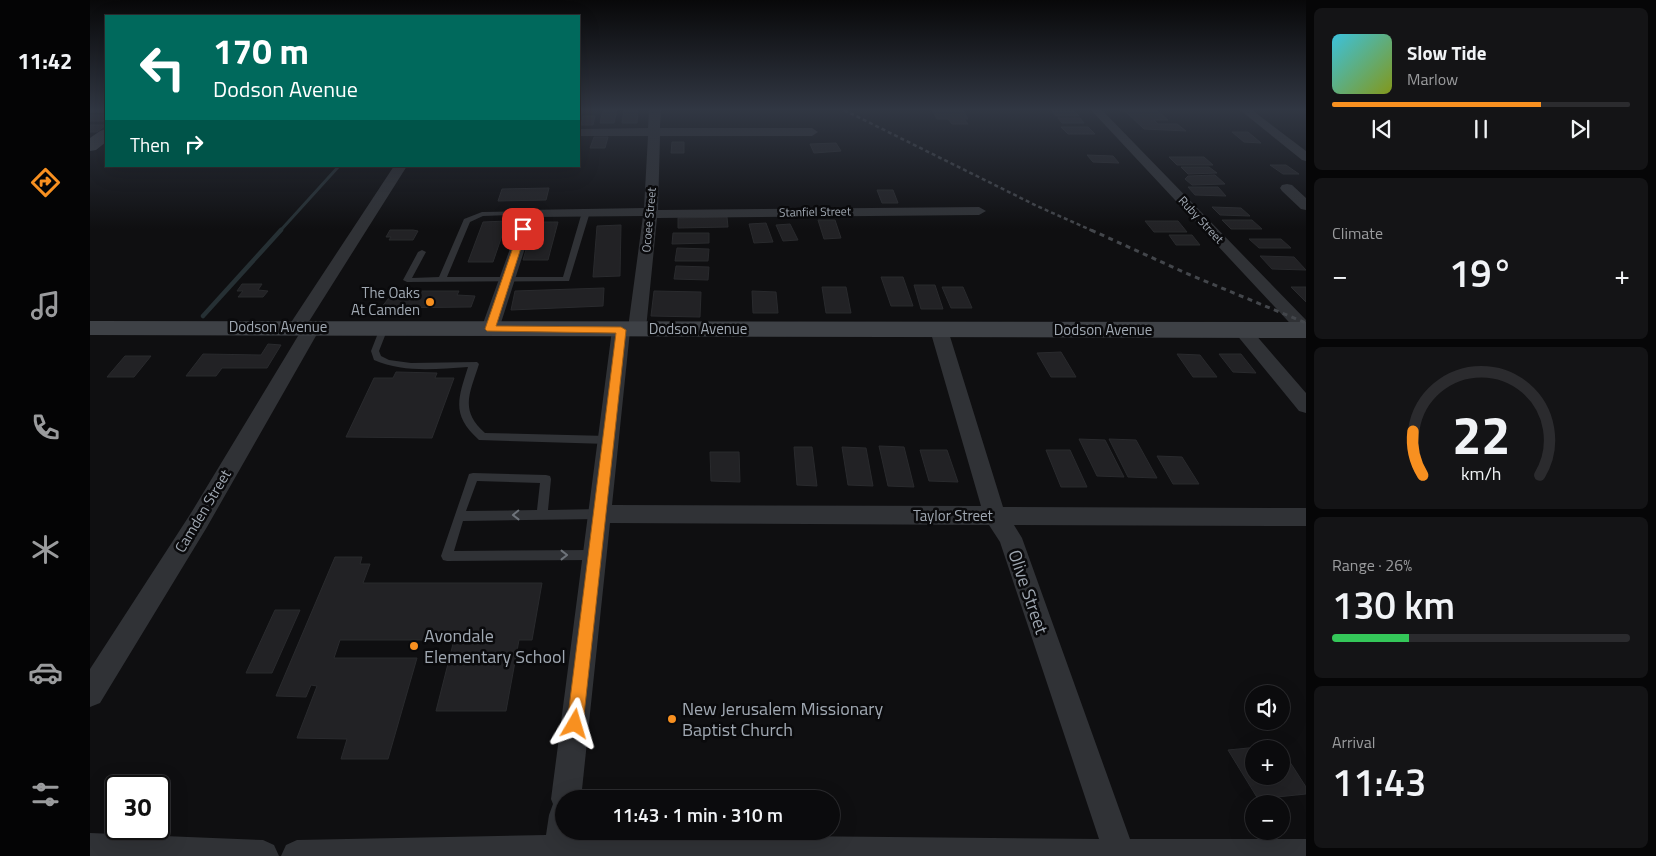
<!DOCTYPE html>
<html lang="en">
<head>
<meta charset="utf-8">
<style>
  body { margin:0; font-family:"Titillium Web",sans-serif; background:#141416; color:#f1f3f6; height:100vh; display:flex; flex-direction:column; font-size:19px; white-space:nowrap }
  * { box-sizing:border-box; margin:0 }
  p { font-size:16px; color:#9a9b9d }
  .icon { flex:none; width:28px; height:28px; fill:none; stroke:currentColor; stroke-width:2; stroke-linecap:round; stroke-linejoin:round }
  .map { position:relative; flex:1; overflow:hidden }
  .side { display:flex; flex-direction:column; gap:8px; padding:8px; background:#060607; width:350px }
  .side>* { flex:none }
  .banner { position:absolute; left:15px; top:15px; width:475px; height:152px; border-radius:0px; box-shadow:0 5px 20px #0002,0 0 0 1px #2b2b2e; background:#00695c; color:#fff; overflow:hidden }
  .tools { position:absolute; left:1155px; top:685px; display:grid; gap:10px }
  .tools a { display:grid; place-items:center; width:45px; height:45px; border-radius:50%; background:#0b0b0d; box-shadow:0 5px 20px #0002,0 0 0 1px #2b2b2e; font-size:25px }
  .speed { position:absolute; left:15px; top:775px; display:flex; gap:10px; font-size:25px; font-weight:700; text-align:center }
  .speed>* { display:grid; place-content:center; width:65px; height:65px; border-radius:50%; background:#0b0b0d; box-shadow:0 5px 20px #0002,0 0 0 1px #2b2b2e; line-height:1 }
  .speed .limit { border:2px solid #111; border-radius:8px; background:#fff; color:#111 }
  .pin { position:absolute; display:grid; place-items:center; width:42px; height:42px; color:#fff; margin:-21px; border-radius:10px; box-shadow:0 2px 8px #0006 }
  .me { position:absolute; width:55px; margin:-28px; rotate:7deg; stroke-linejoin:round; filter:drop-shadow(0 0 4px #0008) }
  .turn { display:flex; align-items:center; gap:18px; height:105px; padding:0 25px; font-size:22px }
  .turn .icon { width:65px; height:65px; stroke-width:2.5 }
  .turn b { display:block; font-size:35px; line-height:42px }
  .then { display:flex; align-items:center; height:48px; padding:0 25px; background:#0003; gap:10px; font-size:19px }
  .big { font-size:38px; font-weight:600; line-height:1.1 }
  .side .card { flex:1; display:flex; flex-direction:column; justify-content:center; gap:8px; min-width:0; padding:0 18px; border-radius:8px; background:#141416 }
  .side .dial { align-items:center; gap:0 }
  .dial svg { height:130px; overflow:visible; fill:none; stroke:#2b2b2e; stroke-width:7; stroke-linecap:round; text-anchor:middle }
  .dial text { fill:#f1f3f6; stroke:none }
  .song { display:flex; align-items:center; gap:15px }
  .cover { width:60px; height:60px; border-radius:8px; background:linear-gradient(135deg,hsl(190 70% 55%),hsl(70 70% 35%)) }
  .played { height:5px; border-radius:2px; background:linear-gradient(90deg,#f89020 70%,#2b2b2e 70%) }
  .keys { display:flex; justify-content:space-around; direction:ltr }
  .heat { display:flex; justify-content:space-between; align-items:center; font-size:28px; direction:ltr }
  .charge { height:8px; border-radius:4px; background:linear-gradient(90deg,#34c759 26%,#2b2b2e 0) }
  .trip { position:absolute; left:465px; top:790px; width:285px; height:50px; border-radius:25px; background:#0b0b0d; box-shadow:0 5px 20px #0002,0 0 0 1px #2b2b2e; font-weight:600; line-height:50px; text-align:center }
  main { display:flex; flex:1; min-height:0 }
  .dock { display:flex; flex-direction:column; width:90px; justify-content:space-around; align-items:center; background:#040405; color:#9a9b9d }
  .dock .icon { width:35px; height:35px }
  .dock .on { color:#f89020 }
  .dock b { font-size:22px; color:#f1f3f6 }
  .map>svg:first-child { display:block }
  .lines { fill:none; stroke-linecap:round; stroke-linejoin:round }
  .stream-far1 { stroke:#263034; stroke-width:3 }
  .stream { stroke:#263034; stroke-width:4.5 }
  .building { fill:#222225; stroke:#292a2d; fill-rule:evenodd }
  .service { fill:#303236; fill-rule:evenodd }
  .minor { fill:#303236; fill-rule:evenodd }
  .secondary { fill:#3e4146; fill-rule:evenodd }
  .rail-far1 { stroke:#43464b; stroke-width:2.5; stroke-dasharray:4 3; stroke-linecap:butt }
  .rail { stroke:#43464b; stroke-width:3; stroke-dasharray:5 4.5; stroke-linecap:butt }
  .oneway { stroke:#6e737a }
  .route { fill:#f89020; stroke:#a15e15 }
  .poi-dot { fill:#f89020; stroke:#0a0a0c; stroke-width:2 }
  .labels { text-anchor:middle; stroke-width:5; stroke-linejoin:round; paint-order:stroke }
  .far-street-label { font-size:12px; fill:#a0a8b2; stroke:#0a0a0c }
  .poi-label { font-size:15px; fill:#a0a8b2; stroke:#0a0a0c; text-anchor:end }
  .street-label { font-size:15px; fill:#a0a8b2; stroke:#0a0a0c }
  .near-street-label { font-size:18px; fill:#a0a8b2; stroke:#0a0a0c }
  .near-poi-label { font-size:18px; fill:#a0a8b2; stroke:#0a0a0c; text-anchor:start }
</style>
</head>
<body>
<main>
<nav class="dock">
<b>11:42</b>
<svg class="icon on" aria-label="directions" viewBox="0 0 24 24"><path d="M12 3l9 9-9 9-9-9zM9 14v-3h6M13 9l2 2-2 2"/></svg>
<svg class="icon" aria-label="music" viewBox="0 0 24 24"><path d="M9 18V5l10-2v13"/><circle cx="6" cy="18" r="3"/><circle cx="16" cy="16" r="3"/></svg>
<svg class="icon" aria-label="phone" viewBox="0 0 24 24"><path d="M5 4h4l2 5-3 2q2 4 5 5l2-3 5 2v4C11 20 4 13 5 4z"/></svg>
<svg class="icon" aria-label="climate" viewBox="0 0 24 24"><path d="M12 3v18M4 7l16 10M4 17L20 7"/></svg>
<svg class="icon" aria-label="car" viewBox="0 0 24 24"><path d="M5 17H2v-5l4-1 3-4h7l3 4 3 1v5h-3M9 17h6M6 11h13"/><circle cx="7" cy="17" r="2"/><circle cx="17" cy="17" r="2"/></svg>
<svg class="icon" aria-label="filters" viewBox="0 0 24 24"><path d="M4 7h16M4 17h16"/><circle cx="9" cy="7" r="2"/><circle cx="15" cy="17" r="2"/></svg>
</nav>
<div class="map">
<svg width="1216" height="856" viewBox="0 0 1216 856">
  <rect width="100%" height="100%" fill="#0f0f11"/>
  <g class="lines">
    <!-- stream-far1 -->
    <path class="stream-far1" d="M190 231 249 166"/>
    <!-- stream -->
    <path class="stream" d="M113 316 191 230"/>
  </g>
  <!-- building -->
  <path class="building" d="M513 110H527L524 123H510Z
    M534 110H548L547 123H532Z
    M842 110H873L878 119H874L878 124H862L858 119H847Z
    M1029 110H1067L1078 120H1064L1068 124H1087L1096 131 1054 129 1036 112Z
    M962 111H984L989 116H966Z
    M0 115H16V119L13 121H0Z
    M493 116H505L503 125H491Z
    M968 118H990L994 123H972Z
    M0 125H16L7 132H0Z
    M971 127H998L1005 134H978Z
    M1142 132H1158L1171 143 1154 142Z
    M504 137H518L515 148H500Z
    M582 142H594V153H581Z
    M746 143 751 151 724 153 720 144Z
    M997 155 1023 156 1029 163 1003 162Z
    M1079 157H1114L1123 165H1087Z
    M1180 165H1196L1209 174H1193Z
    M1091 167H1119L1127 173 1098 174Z
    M1125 175 1135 184 1102 185 1095 179 1098 176Z
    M1098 187H1128L1136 196 1105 195Z
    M459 188 456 200 408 201 412 189Z
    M787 190H803L808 203H792Z
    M1122 207 1151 208 1160 216 1130 215Z
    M637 217 638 227 588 228V218Z
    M728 220H745L751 238 734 239Z
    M1132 220H1162L1172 229H1141Z
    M417 221 403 262H378L393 222Z
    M1055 221H1088L1097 232H1064Z
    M444 222H468L458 260H433Z
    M676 223 683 242 664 243 659 224Z
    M700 224 708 240 693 241 686 225Z
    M531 225 530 276 503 277 507 226Z
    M300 230H323L328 231 323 240H299L301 237H296Z
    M583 233H619V243L582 244Z
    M1079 235H1102L1110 245H1086Z
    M1159 239H1191L1201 248H1169Z
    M587 248 619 249 618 261H585Z
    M1170 256 1204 257 1216 270 1182 269Z
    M586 266 619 267 618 280 584 279Z
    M791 277H813L823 306H801Z
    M152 284H172L168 290 178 291 173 297H148L153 291H147Z
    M824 285H845L853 309H831Z
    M732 287H756L761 313H736Z
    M852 287H873L882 308H861Z
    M1201 287H1216V302Z
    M514 288 513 306 421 310 425 291Z
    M322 291H369L367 295 385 296 381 307 291 308 302 294H320Z
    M564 291 611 292 610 317 561 316Z
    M662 291 686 292 688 313H663Z
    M178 344 191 345 177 368H132L126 376H96L113 354 171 355Z
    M971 352 986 377H961L947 353Z
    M1087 354 1110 355 1127 377H1103Z
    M1129 354H1151L1166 373 1143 372Z
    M35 356H61L44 377H17Z
    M306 372 347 373 345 378H364L342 438 256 437 284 378H303Z
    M989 439 1015 440 1034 477 1007 476Z
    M1019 439 1046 440 1067 478 1038 477Z
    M789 446 814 447 824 487 798 486Z
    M704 447H722L727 486 707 485Z
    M752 447 776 448 783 486 758 485Z
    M830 450H857L868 482 839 481Z
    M956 450H980L997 487H971Z
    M620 452H649L650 482 621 481Z
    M1067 456 1092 457 1109 484H1083Z
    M245 557H272L270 564H280L273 583H452L442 640H429L416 711H346L364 640H250L244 658H327L298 759H251L257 739 207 738 227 686 221 685 216 697 186 696Z
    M185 610H210L182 673H156Z
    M1189 745 1216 787V794L1168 799 1138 750ZM1164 749H1191V776H1164Z"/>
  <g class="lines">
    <!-- service -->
    <path class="service" d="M496 210 500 212 479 281 317 282 313 280 328 252 332 250 336 252 322 278 349 277 374 219 392 212 439 211 443 213 441 214 393 216 380 222 357 277H473L492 212Z
      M294 325 298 328 289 351 291 356 299 360 321 363 387 362 389 364C380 393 369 410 395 433L518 436 522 437 523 440 522 443 518 444 389 440C361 415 368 399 378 367 346 369 314 373 284 360L281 351 290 328Z
      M383 473 456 475 460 476 461 479 458 510 510 509 514 511 516 514 514 517 510 519 373 521 364 551 504 550 508 551 510 555 508 559 504 560 357 561 353 560 351 556 378 477 379 474ZM387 481 450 483 447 510 376 511Z"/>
    <!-- minor -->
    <path class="minor" d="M0 110H16V113H0Z
      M559 110H571L570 128H722L728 132 722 136H570L568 210 889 207 896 211 889 215 567 218 556 329 553 333 547 334 540 331 522 505 891 506 840 330 843 326 849 325 855 326 858 330 913 507 1216 508V526L924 525 932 538 1040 839H1216V856H191L196 845 207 840 456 835 459 815 463 804 461 799 522 330 525 326 531 325 538 328 553 216 445 217 409 329 406 333 400 334 394 333 391 329 434 210 554 208 558 136H489V129L558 128ZM520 523 899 525 910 542 1009 839 487 834 488 831H474V799H491Z
      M1001 110H1012L1216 320V335L1210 334Z
      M1150 110H1162L1216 151V161L1212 160Z
      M304 166H317L218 323H228L231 327 117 527 10 703 0 707V669L101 513 211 331H201L198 327Z
      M1197 184 1202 185 1216 198V210L1211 209 1192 191 1190 188 1192 185Z
      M1152 325 1158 326 1216 393V413L1209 411 1146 334 1143 330 1146 326Z
      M0 833 173 840 184 845 189 856H0Z"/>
    <!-- secondary -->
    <path class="secondary" d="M16 129V142L6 150 0 151V138L10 131Z
      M0 321 1216 322V338L0 335Z"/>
    <!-- rail-far1 -->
    <path class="rail-far1" d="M754 110 947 206 1003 231"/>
    <!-- rail -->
    <path class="rail" d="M1001 230 1098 274 1216 323"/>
  </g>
  <!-- one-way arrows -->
  <defs><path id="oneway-chevron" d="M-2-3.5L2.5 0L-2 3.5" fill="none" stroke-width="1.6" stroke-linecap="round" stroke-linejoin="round" transform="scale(1.25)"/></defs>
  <g class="oneway">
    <use href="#oneway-chevron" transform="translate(426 515) rotate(179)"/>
    <use href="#oneway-chevron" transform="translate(474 555)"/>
  </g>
  <!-- sky -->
  <linearGradient id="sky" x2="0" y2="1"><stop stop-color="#080809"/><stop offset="0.48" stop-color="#313743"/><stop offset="1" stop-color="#313743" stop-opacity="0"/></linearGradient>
  <rect width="1216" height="229" fill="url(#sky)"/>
  <!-- route -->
  <path class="route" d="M430 227 437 229 406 326 531 327 536 330 493 724 490 730 485 732 479 730 477 724 526 333 397 331 395 329Z"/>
  <!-- markers -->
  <g class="poi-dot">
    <circle cx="340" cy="302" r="5"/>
    <circle cx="324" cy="646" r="5"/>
    <circle cx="582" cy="719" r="5"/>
  </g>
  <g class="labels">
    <!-- far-street labels -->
    <g class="far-street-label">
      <text transform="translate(725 212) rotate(-1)" y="4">Stanfiel Street</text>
      <text transform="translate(559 220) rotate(-85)" y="4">Ocoee Street</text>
      <text transform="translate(1111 220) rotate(47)" y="4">Ruby Street</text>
    </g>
    <!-- poi labels -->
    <g class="poi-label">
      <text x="330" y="298">The Oaks<tspan x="330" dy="17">At Camden</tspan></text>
    </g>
    <!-- street labels -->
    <g class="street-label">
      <text x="188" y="332">Dodson Avenue</text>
      <text x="608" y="334">Dodson Avenue</text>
      <text x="1013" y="335">Dodson Avenue</text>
      <text transform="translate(113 511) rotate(-59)" y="5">Camden Street</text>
      <text x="863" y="521">Taylor Street</text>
    </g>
    <!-- near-street labels -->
    <g class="near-street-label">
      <text transform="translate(938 592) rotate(71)" y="6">Olive Street</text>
    </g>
    <!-- near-poi labels -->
    <g class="near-poi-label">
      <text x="334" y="642">Avondale<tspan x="334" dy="21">Elementary School</tspan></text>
      <text x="592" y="715">New Jerusalem Missionary<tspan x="592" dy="21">Baptist Church</tspan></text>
    </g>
  </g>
</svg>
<div class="tools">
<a><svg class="icon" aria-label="sound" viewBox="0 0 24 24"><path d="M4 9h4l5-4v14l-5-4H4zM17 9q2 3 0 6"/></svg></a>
<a>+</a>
<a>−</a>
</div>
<div class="speed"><div class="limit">30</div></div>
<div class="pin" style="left:433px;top:229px;background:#d93025"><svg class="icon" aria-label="arrive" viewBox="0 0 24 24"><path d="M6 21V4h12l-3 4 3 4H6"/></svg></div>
<svg class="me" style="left:485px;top:724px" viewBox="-20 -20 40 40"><path d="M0-17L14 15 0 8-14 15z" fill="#f89020" stroke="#fff" stroke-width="4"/></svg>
<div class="trip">11:43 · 1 min · 310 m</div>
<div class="banner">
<div class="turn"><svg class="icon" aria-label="left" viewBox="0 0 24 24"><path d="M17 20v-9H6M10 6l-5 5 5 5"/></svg><div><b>170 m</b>Dodson Avenue</div></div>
<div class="then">Then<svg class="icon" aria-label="right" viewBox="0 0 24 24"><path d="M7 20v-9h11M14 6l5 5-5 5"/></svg></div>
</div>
</div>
<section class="side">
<div class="card">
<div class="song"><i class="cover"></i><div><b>Slow Tide</b><p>Marlow</p></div></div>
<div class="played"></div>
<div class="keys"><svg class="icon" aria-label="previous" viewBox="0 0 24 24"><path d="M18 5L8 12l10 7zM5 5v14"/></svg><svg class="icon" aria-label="pause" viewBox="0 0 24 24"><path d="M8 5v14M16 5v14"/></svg><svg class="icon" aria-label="next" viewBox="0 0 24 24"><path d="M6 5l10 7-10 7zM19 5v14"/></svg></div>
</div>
<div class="card"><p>Climate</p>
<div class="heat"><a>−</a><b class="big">19°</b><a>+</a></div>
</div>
<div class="card dial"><svg viewBox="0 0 100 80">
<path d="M14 69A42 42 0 1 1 86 69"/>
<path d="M14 69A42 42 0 0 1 8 42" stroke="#f89020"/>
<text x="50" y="56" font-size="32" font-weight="700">22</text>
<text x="50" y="72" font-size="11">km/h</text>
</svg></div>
<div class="card"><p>Range · 26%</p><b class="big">130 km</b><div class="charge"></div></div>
<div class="card"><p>Arrival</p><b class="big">11:43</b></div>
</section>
</main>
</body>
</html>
